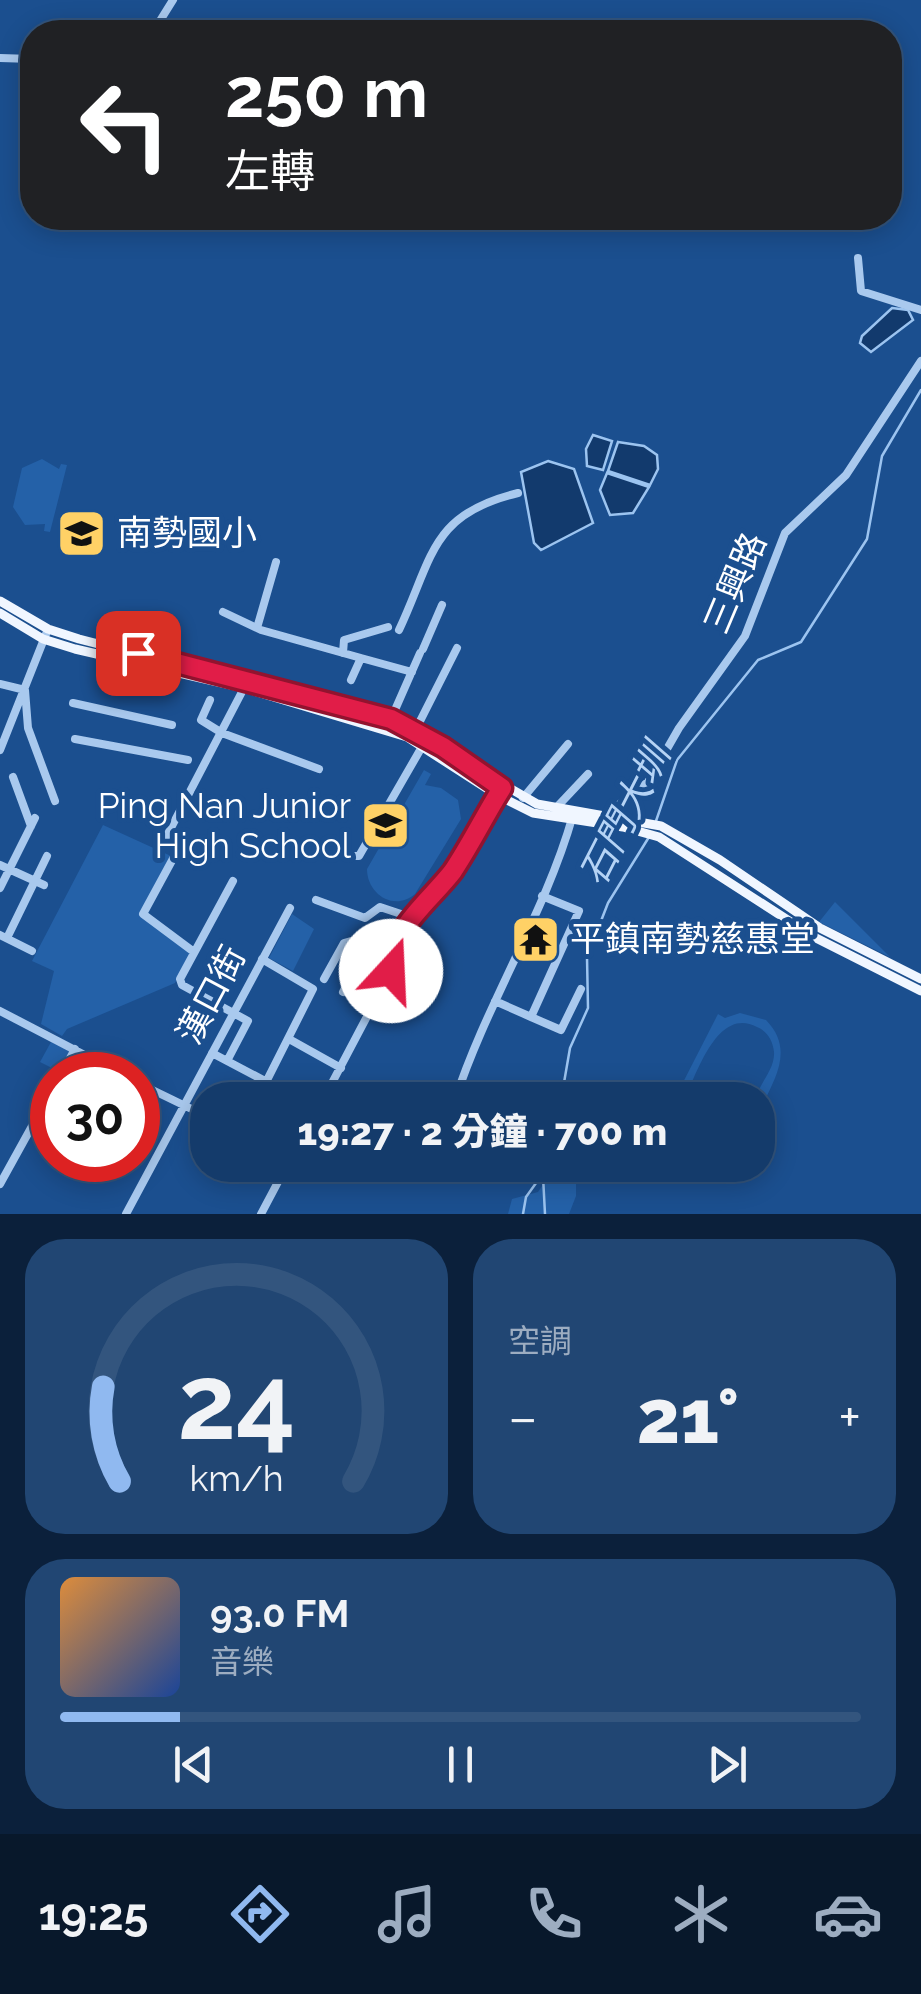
<!DOCTYPE html>
<html lang="zh-TW">
<head>
<meta charset="utf-8">
<style>
  body { margin:0; font-family:Raleway,"Noto Sans TC",sans-serif; background:#214673; color:#f1f3f6; height:100vh; display:flex; flex-direction:column; font-size:38px; white-space:nowrap }
  * { box-sizing:border-box; margin:0 }
  p { font-size:32px; color:#9dadc1 }
  .icon { flex:none; width:55px; height:55px; fill:none; stroke:currentColor; stroke-width:2; stroke-linecap:round; stroke-linejoin:round }
  .map { position:relative; height:1214px; overflow:hidden }
  .details { display:flex; flex-direction:column; gap:25px; padding:25px; background:#0b203b; flex:1 }
  .details>* { flex:none }
  .top-card { position:absolute; left:20px; top:20px; width:882px; height:210px; border-radius:40px; box-shadow:0 5px 25px #0003,0 0 0 2px #33557e; background:#202124; color:#fff; overflow:hidden }
  .speed { position:absolute; left:30px; top:1052px; display:flex; gap:20px; font-size:50px; font-weight:700; text-align:center }
  .speed>* { display:grid; place-content:center; width:130px; height:130px; border-radius:50%; background:#143b6b; box-shadow:0 5px 25px #0003,0 0 0 2px #33557e; line-height:1 }
  .speed .limit { border:15px solid #d22; background:#fff; color:#111 }
  .pin { position:absolute; display:grid; place-items:center; width:85px; height:85px; color:#fff; margin:-42px; border-radius:20px; box-shadow:0 5px 15px #0006 }
  .me { position:absolute; width:110px; margin:-55px; rotate:20deg; stroke-linejoin:round; filter:drop-shadow(0 0 8px #0008) }
  .turn { display:flex; align-items:center; gap:35px; height:210px; padding:0 40px; font-size:45px }
  .turn .icon { width:130px; height:130px; stroke-width:2.5 }
  .turn b { display:block; font-size:70px; line-height:85px }
  .big { font-size:75px; font-weight:800; line-height:1.1 }
  .details .widget { flex:1; display:flex; flex-direction:column; justify-content:center; gap:15px; min-width:0; padding:0 35px; border-radius:40px; background:#214673 }
  .details .dial { align-items:center; gap:0 }
  .dial svg { height:260px; overflow:visible; fill:none; stroke:#33557e; stroke-width:7; stroke-linecap:round; text-anchor:middle }
  .dial text { fill:#f1f3f6; stroke:none }
  .song { display:flex; align-items:center; gap:30px }
  .cover { width:120px; height:120px; border-radius:15px; background:linear-gradient(135deg,hsl(30 70% 55%),hsl(220 70% 35%)) }
  .played { height:10px; border-radius:5px; background:linear-gradient(90deg,#90b9f0 15%,#33557e 15%) }
  .keys { display:flex; justify-content:space-around; direction:ltr }
  .heat { display:flex; justify-content:space-between; align-items:center; font-size:55px; direction:ltr }
  .details .tiles { flex:1; display:grid; gap:25px; grid-template-columns:1fr 1fr }
  .widget:last-child { grid-column:span 2 }
  .trip { position:absolute; left:190px; top:1082px; width:585px; height:100px; border-radius:40px; background:#143b6b; box-shadow:0 5px 25px #0003,0 0 0 2px #33557e; font-weight:800; line-height:100px; text-align:center }
  .menu { display:flex; height:160px; justify-content:space-around; align-items:center; background:#08182b; color:#9dadc1 }
  .menu .icon { width:70px; height:70px }
  .menu .active { color:#90b9f0 }
  .menu b { font-size:45px; color:#f1f3f6 }
  .map>svg:first-child { display:block }
  .green { fill:#2461a8 }
  .water { fill:#123a6d; stroke:#9cc4f0; stroke-width:2.5 }
  .lines { fill:none; stroke-linecap:round; stroke-linejoin:round }
  .stream { stroke:#9cc4f0; stroke-width:2.5 }
  .minor { stroke:#a9c9ee; stroke-width:8 }
  .major { stroke:#f0f6ff; stroke-width:9 }
  .route-casing { stroke:#92132f; stroke-width:25 }
  .route { stroke:#e11d48; stroke-width:18 }
  .labels { text-anchor:middle; stroke-width:10; stroke-linejoin:round; paint-order:stroke }
  .poi-label { font-size:35px; fill:#fff; stroke:#1b4f8f; text-anchor:start }
  .street-label { font-size:35px; fill:#fff; stroke:#1b4f8f }
  .water-label { font-size:38px; font-style:italic; fill:#b5d3f5; stroke:#1b4f8f }
</style>
</head>
<body>
<div class="map">
<svg width="921" height="1214" viewBox="0 0 921 1214">
  <rect width="100%" height="100%" fill="#1b4f8f"/>
  <!-- green -->
  <path class="green" d="M42 459 59 469 61 464 67 465 50 532 44 531 45 524 25 525 13 507 22 468Z
    M424 770 431 774 425 785 441 788 458 800 461 819 415 894C394 912 367 894 367 869Z
    M103 825 171 856 140 915 190 953 175 983 67 1029 62 1036 41 1024 54 971 32 961Z
    M835 902 890 957 819 922Z
    M292 914 314 929 293 971 269 958Z
    M740 1013 766 1020C796 1051 773 1081 758 1114 757 1106 755 1099 757 1095 762 1080 775 1068 774 1052 773 1041 767 1031 757 1027 717 1006 697 1074 684 1100H674L718 1014 725 1018Z
    M51 1042 70 1051 58 1071 40 1062Z
    M556 1165H576V1196L569 1214H508L512 1199 538 1192Z"/>
  <!-- water -->
  <path class="water" d="M892 308 908 310 913 320 871 352 860 343 862 336Z
    M593 435 612 441 603 470 587 466 586 449Z
    M618 442 644 446 657 455 658 469 650 485 608 471Z
    M548 461 574 469 593 523 541 550 534 543 521 472Z
    M607 473 649 487 633 513 610 515 600 490Z"/>
  <g class="lines">
    <!-- stream -->
    <path class="stream" d="M656 821 677 760 758 660 801 642 867 539 882 456 921 390
      M561 1100 570 1048 588 1008 587 957 608 903 649 837
      M543 1176 545 1214
      M523 1214 526 1197 549 1165"/>
    <!-- minor -->
    <path class="minor" d="M153 32 173 0
      M0 58 32 59
      M51 218 70 224 71 218
      M858 258 861 291 921 310
      M223 612 261 630 361 658
      M257 628 276 562
      M399 630C433 558 430 514 518 493
      M423 649 442 605
      M343 653 344 640 388 627
      M351 680 361 658 412 672
      M0 684 25 690 28 728 55 801
      M210 700 201 720 222 733 319 769
      M73 703 172 725
      M391 719 420 653
      M412 737 457 648
      M75 739 188 760
      M0 750 48 629
      M13 777 31 826
      M523 798 568 744
      M555 809 588 774
      M603 817 648 782 679 728 745 636 785 533 846 475 921 361
      M161 847 244 688
      M175 855 143 914 194 952
      M353 856H359L423 745
      M0 865 44 885
      M0 888 35 818
      M316 900 365 918 380 907 413 918
      M0 935 32 951
      M7 938 47 856
      M324 979 344 943 351 941 390 961
      M343 992 364 950
      M495 1001 531 1017 579 911 542 896
      M0 1011 123 1075
      M531 1017 561 1030 581 989
      M289 1039 341 1068
      M212 1053 267 1082
      M227 1061 248 1021 182 985 180 979 233 881
      M61 1075 75 1049
      M138 1083 208 1117
      M258 1098 313 989 262 959
      M323 1100 391 971C388 932 432 899 453 870 471 844 485 815 502 788
      M455 1100C487 1002 545 914 573 815
      M0 1184 52 1090
      M126 1214 290 908
      M261 1214 287 1165"/>
    <!-- major -->
    <path class="major" d="M0 601 48 629 79 639 391 719 537 804 661 826 720 860 820 928 921 979
      M0 613 43 639 75 649 244 688 407 737 497 795 533 813 623 827 659 837 814 937 921 991"/>
  </g>
  <g class="lines">
    <defs>
      <path id="route" d="M138 653 391 719 443 747 502 788C485 815 471 844 453 871 432 899 387 932 391 971"/>
    </defs>
    <!-- route casing -->
    <use href="#route" class="route-casing"/>
    <!-- route -->
    <use href="#route" class="route"/>
  </g>
  <!-- icons -->
  <defs>
    <symbol id="school-square" viewBox="-11 -11 22 22"><rect x="-9" y="-9" width="18" height="18" rx="4" fill="#ffd166" stroke="#1b4f8f"/><path d="M0-5L7-2L0 1L-7-2ZM-4 1L0 2.5L4 1V4Q0 6-4 4Z" fill="#111"/></symbol>
    <symbol id="temple-square" viewBox="-11 -11 22 22"><rect x="-9" y="-9" width="18" height="18" rx="4" fill="#ffd166" stroke="#1b4f8f"/><path d="M0-6L5-2H3V0L6.5 2.5H4V6H1.5V3h-3V6H-4V2.5H-6.5L-3 0V-2H-5Z" fill="#111"/></symbol>
  </defs>
  <g fill-rule="evenodd">
    <use href="#school-square" x="54" y="506" width="55" height="55"/>
    <use href="#school-square" x="358" y="798" width="55" height="55"/>
    <use href="#temple-square" x="508" y="912" width="55" height="55"/>
  </g>
  <g class="labels">
    <!-- poi labels -->
    <g class="poi-label">
      <text x="117" y="545">南勢國小</text>
      <text x="351" y="818" text-anchor="end">Ping Nan Junior<tspan x="351" dy="40">High School</tspan></text>
      <text x="570" y="951">平鎮南勢慈惠堂</text>
    </g>
    <!-- street labels -->
    <g class="street-label">
      <text transform="translate(735 583) rotate(-67)" y="12">三興路</text>
      <text transform="translate(211 995) rotate(-62)" y="12">漢口街</text>
    </g>
    <!-- water labels -->
    <g class="water-label">
      <text transform="translate(625 815) rotate(-63)" y="13">石門大圳</text>
    </g>
  </g>
</svg>
<div class="speed"><div class="limit">30</div></div>
<div class="pin" style="left:138px;top:653px;background:#d93025"><svg class="icon" aria-label="arrive" viewBox="0 0 24 24"><path d="M6 21V4h12l-3 4 3 4H6"/></svg></div>
<svg class="me" style="left:391px;top:971px" viewBox="-20 -20 40 40"><circle r="19" fill="#fff"/><path d="M0-13L10 11 0 6-10 11z" fill="#e11d48"/></svg>
<div class="trip">19:27 · 2 分鐘 · 700 m</div>
<div class="top-card">
<div class="turn"><svg class="icon" aria-label="left" viewBox="0 0 24 24"><path d="M17 20v-9H6M10 6l-5 5 5 5"/></svg><div><b>250 m</b>左轉</div></div>
</div>
</div>
<section class="details">
<div class="tiles">
<div class="widget dial"><svg viewBox="0 0 100 80">
<path d="M14 69A42 42 0 1 1 86 69"/>
<path d="M14 69A42 42 0 0 1 9 40" stroke="#90b9f0"/>
<text x="50" y="56" font-size="32" font-weight="700">24</text>
<text x="50" y="72" font-size="11">km/h</text>
</svg></div>
<div class="widget"><p>空調</p>
<div class="heat"><a>−</a><b class="big">21°</b><a>+</a></div>
</div>
<div class="widget">
<div class="song"><i class="cover"></i><div><b>93.0 FM</b><p>音樂</p></div></div>
<div class="played"></div>
<div class="keys"><svg class="icon" aria-label="previous" viewBox="0 0 24 24"><path d="M18 5L8 12l10 7zM5 5v14"/></svg><svg class="icon" aria-label="pause" viewBox="0 0 24 24"><path d="M8 5v14M16 5v14"/></svg><svg class="icon" aria-label="next" viewBox="0 0 24 24"><path d="M6 5l10 7-10 7zM19 5v14"/></svg></div>
</div>
</div>
</section>
<nav class="menu">
<b>19:25</b>
<svg class="icon active" aria-label="directions" viewBox="0 0 24 24"><path d="M12 3l9 9-9 9-9-9zM9 14v-3h6M13 9l2 2-2 2"/></svg>
<svg class="icon" aria-label="music" viewBox="0 0 24 24"><path d="M9 18V5l10-2v13"/><circle cx="6" cy="18" r="3"/><circle cx="16" cy="16" r="3"/></svg>
<svg class="icon" aria-label="phone" viewBox="0 0 24 24"><path d="M5 4h4l2 5-3 2q2 4 5 5l2-3 5 2v4C11 20 4 13 5 4z"/></svg>
<svg class="icon" aria-label="climate" viewBox="0 0 24 24"><path d="M12 3v18M4 7l16 10M4 17L20 7"/></svg>
<svg class="icon" aria-label="car" viewBox="0 0 24 24"><path d="M5 17H2v-5l4-1 3-4h7l3 4 3 1v5h-3M9 17h6M6 11h13"/><circle cx="7" cy="17" r="2"/><circle cx="17" cy="17" r="2"/></svg>
</nav>
</body>
</html>
